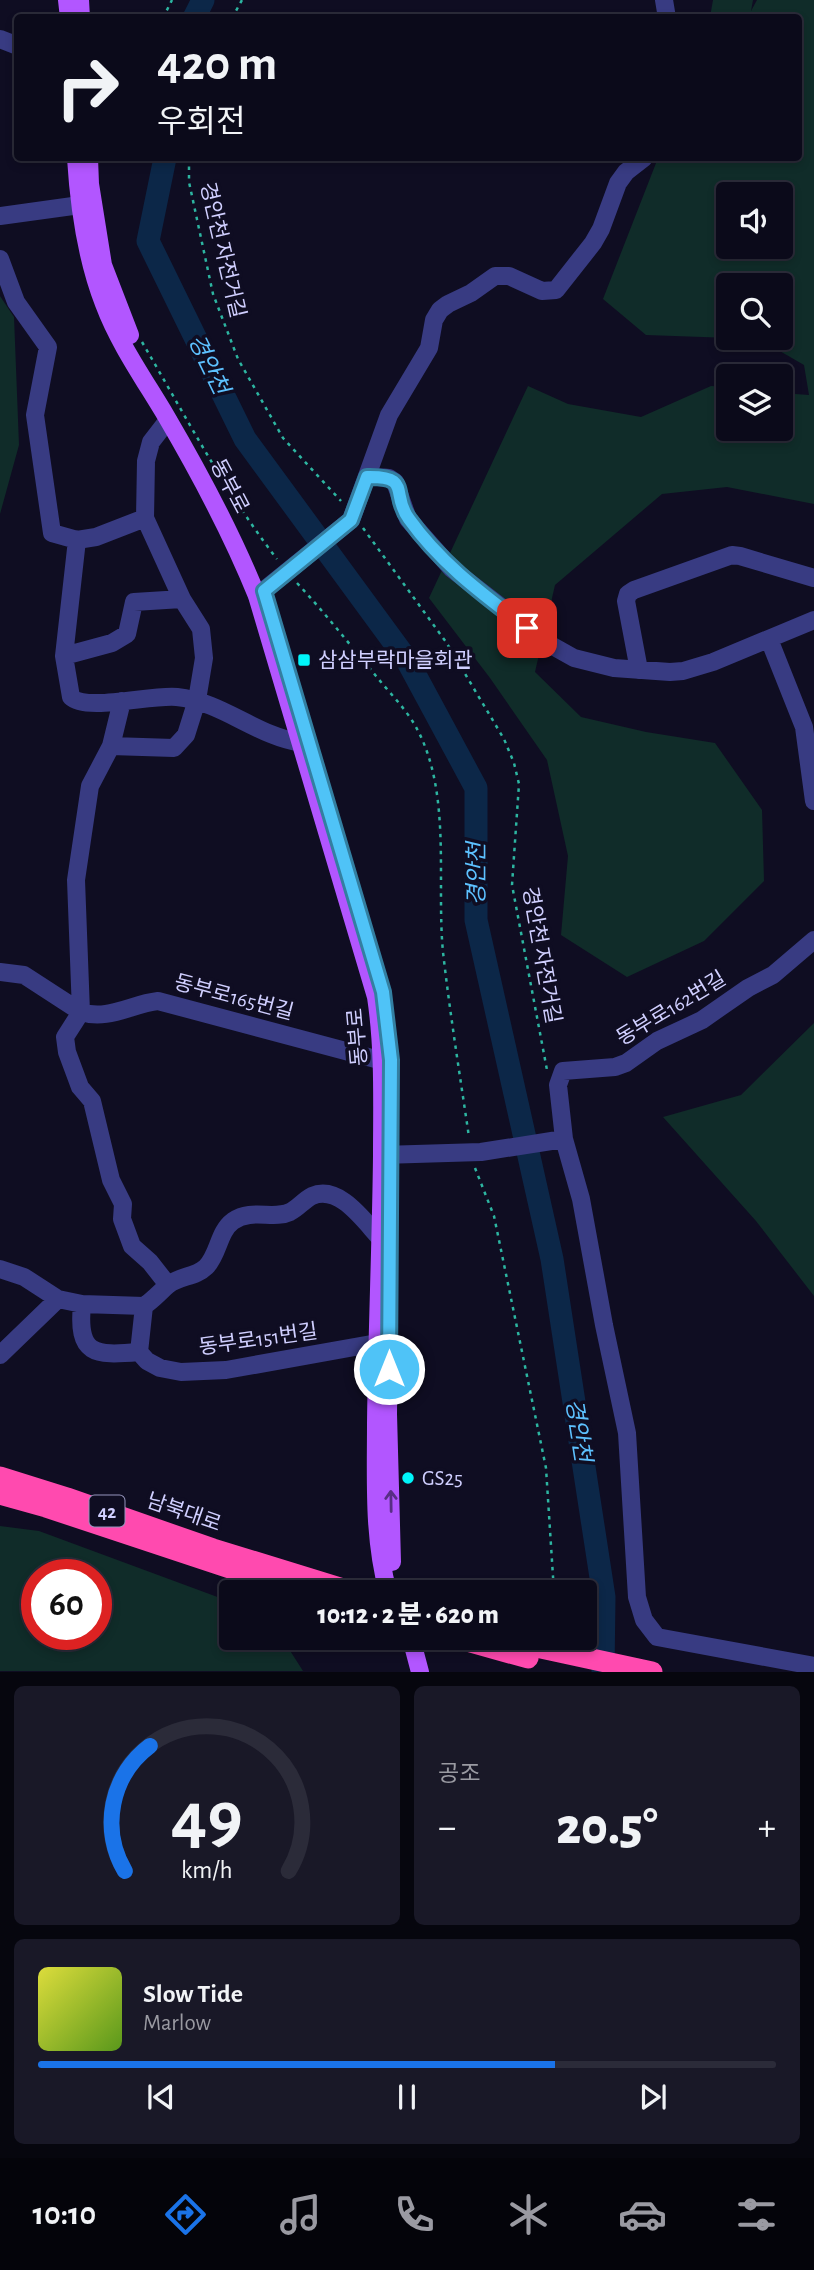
<!DOCTYPE html>
<html lang="ko">
<head>
<meta charset="utf-8">
<style>
  body { margin:0; font-family:"Alegreya Sans","Noto Sans KR",sans-serif; background:#191827; color:#f1f3f6; height:100vh; display:flex; flex-direction:column; font-size:26px; white-space:nowrap }
  * { box-sizing:border-box; margin:0 }
  p { font-size:23px; color:#9a9aa2 }
  .icon { flex:none; width:38px; height:38px; fill:none; stroke:currentColor; stroke-width:2; stroke-linecap:round; stroke-linejoin:round }
  .map { position:relative; height:1672px; overflow:hidden }
  .panel { display:flex; flex-direction:column; gap:14px; padding:14px; background:#06060e; flex:1 }
  .panel>* { flex:none }
  .guide { position:absolute; left:14px; top:14px; width:788px; height:147px; border-radius:7px; box-shadow:0 4px 10px #0003,0 0 0 2px #2b2b39; background:#0b0a1a; color:#f1f3f6; overflow:hidden }
  .controls { position:absolute; left:716px; top:182px; display:grid; gap:14px }
  .controls a { display:grid; place-items:center; width:77px; height:77px; border-radius:7px; background:#0b0a1a; box-shadow:0 4px 10px #0003,0 0 0 2px #2b2b39; font-size:35px }
  .speed { position:absolute; left:21px; top:1559px; display:flex; gap:14px; font-size:35px; font-weight:700; text-align:center }
  .speed>* { display:grid; place-content:center; width:91px; height:91px; border-radius:50%; background:#0b0a1a; box-shadow:0 4px 10px #0003,0 0 0 2px #2b2b39; line-height:1 }
  .speed .limit { border:10px solid #d22; background:#fff; color:#111 }
  .pin { position:absolute; display:grid; place-items:center; width:60px; height:60px; color:#fff; margin:-30px; border-radius:14px; box-shadow:0 4px 10px #0006 }
  .me { position:absolute; width:77px; margin:-38px; rotate:0deg; stroke-linejoin:round; filter:drop-shadow(0 0 5px #0008) }
  .turn { display:flex; align-items:center; gap:24px; height:147px; padding:0 28px; font-size:32px }
  .turn .icon { width:91px; height:91px; stroke-width:2.5 }
  .turn b { display:block; font-size:49px; line-height:60px }
  .big { font-size:52px; font-weight:800; line-height:1.1 }
  .panel .card { flex:1; display:flex; flex-direction:column; justify-content:center; gap:10px; min-width:0; padding:0 24px; border-radius:10px; background:#191827 }
  .panel .dial { align-items:center; gap:0 }
  .dial svg { height:182px; overflow:visible; fill:none; stroke:#2b2b39; stroke-width:7; stroke-linecap:round; text-anchor:middle }
  .dial text { fill:#f1f3f6; stroke:none }
  .song { display:flex; align-items:center; gap:21px }
  .cover { width:84px; height:84px; border-radius:10px; background:linear-gradient(135deg,hsl(60 70% 55%),hsl(90 70% 35%)) }
  .played { height:7px; border-radius:4px; background:linear-gradient(90deg,#1a73e8 70%,#2b2b39 70%) }
  .keys { display:flex; justify-content:space-around; direction:ltr }
  .heat { display:flex; justify-content:space-between; align-items:center; font-size:38px; direction:ltr }
  .panel .tiles { flex:1; display:grid; gap:14px; grid-template-columns:1fr 1fr }
  .card:last-child { grid-column:span 2 }
  .trip { position:absolute; left:219px; top:1580px; width:378px; height:70px; border-radius:7px; background:#0b0a1a; box-shadow:0 4px 10px #0003,0 0 0 2px #2b2b39; font-weight:800; line-height:70px; text-align:center }
  .tab-bar { display:flex; height:112px; justify-content:space-around; align-items:center; background:#04040a; color:#9a9aa2 }
  .tab-bar .icon { width:49px; height:49px }
  .tab-bar .on { color:#1a73e8 }
  .tab-bar b { font-size:32px; color:#f1f3f6 }
  .map>svg:first-child { display:block }
  .green { fill:#102c29; fill-rule:evenodd }
  .lines { fill:none; stroke-linecap:round; stroke-linejoin:round }
  .river { stroke:#0c2748; stroke-width:23 }
  .path { stroke:#2db5a1; stroke-width:2.5; stroke-dasharray:3.5 5; stroke-linecap:butt }
  .minor { stroke:#383b82; stroke-width:18 }
  .major { stroke:#b256ff; stroke-width:18 }
  .highway { stroke:#ff4aaf; stroke-width:21 }
  .oneway { stroke:#582e85 }
  .route-casing { stroke:#337fa1; stroke-width:18 }
  .route { stroke:#4fc3f7; stroke-width:12 }
  .poi-dot { fill:#00f5fa; stroke:#0f0d22; stroke-width:2.5 }
  .labels { text-anchor:middle; stroke-width:7; stroke-linejoin:round; paint-order:stroke }
  .shield { fill:#0f0d22; stroke:#9695bd; stroke-width:2 }
  .shield-label { font-size:19px; font-weight:bold; fill:#d0cfff }
  .street-label { font-size:21px; fill:#d0cfff; stroke:#0f0d22 }
  .poi-label { font-size:21px; fill:#d0cfff; stroke:#0f0d22; text-anchor:start }
  .water-label { font-size:23px; font-style:italic; fill:#5dc1ff; stroke:#0f0d22 }
</style>
</head>
<body>
<div class="map">
<svg width="814" height="1672" viewBox="0 0 814 1672">
  <rect width="100%" height="100%" fill="#0f0d22"/>
  <!-- green -->
  <path class="green" d="M713 0H753L751 11 757 0H814V504L727 487 662 494 555 585 535 672 581 717 646 732 715 743 762 810 764 881 704 941 627 977 561 935 568 856 547 760 490 678 429 598 528 386 568 404 641 417 711 386 728 387V429H780L781 393 809 395 804 365 759 339 646 335 603 299 658 158H798V18L710 17ZM728 194H780V247H728ZM728 285H780V338H728Z
    M0 296 14 317 19 445 0 514Z
    M814 1023V1296L756 1221 663 1117 741 1095Z
    M0 1526 39 1531 231 1602V1638H282L303 1671H0ZM96 1575V1634H37V1575Z"/>
  <g class="lines">
    <!-- river -->
    <path class="river" d="M194 18 203 0
      M165 158 148 241 245 439 407 660 476 788V920L552 1259 604 1597 603 1672"/>
    <!-- path -->
    <path class="path" d="M163 18 172 0
      M232 18 242 0
      M189 158V182L213 294 238 359 283 438 341 501
      M142 342C185 415 225 492 277 559
      M363 528 446 642 504 739 514 763 519 784 512 885 547 1070
      M297 583C325 613 350 645 376 676 388 691 403 706 413 722 453 787 436 880 443 952 450 1014 460 1076 469 1137
      M475 1168 494 1216 546 1468 554 1592"/>
    <!-- minor -->
    <path class="minor" d="M664 0 667 18
      M0 39 18 46
      M0 216 80 205
      M0 259 16 302 48 347 35 415 52 533 77 540
      M168 420 151 442 146 461 145 518 96 537 77 540 64 656 71 697C86 712 153 694 177 697 223 702 256 736 302 743
      M367 476 389 415 429 348 434 320 440 310 448 304 471 293 495 276H509L542 291 556 290 593 243 601 229 618 183 626 172 644 158
      M257 596 351 520 367 476 389 478 395 482 408 519 452 569 549 644 574 658 614 668 670 672 683 671 713 662 814 620
      M769 639 804 727 814 801
      M64 656 112 643 127 634 134 602 182 599
      M639 670 626 601 628 594 634 590 732 555 740 556 814 578
      M122 701 111 746 90 786 76 880 81 1012 65 1037 67 1052 80 1087 92 1101 111 1180 123 1204 122 1219 132 1246 150 1262 168 1285
      M111 746 174 748 186 735 197 700 204 658 201 629 182 599 145 518
      M814 940 773 975 748 988 702 1020 657 1041 626 1063 615 1067 563 1071 558 1085 564 1139 581 1199 604 1325 627 1433 637 1597 644 1620 657 1637 814 1666
      M0 972 24 975 81 1012C108 1021 131 1004 158 1001L383 1061
      M382 1155 481 1152 564 1139
      M0 1269 24 1277 58 1299 82 1304 144 1306 139 1352 147 1361 160 1368 181 1372 226 1370 377 1343
      M82 1304C77 1355 94 1356 139 1352
      M144 1306C153 1300 160 1292 168 1285 179 1276 196 1277 206 1267 219 1254 218 1232 233 1221 252 1208 273 1220 290 1212 298 1208 304 1200 312 1196 339 1184 364 1221 380 1238
      M0 1355 58 1299"/>
    <!-- major -->
    <path class="major" d="M67 0 69 18
      M80 0 81 18
      M76 158C79 207 86 258 104 304 119 344 144 379 166 416 200 474 232 534 257 596L376 997C384 1050 382 1103 382 1156 381 1245 377 1334 376 1423 376 1480 373 1537 388 1592
      M89 158 90 184 103 265 130 335
      M389 1313 388 1414 392 1562
      M411 1638 420 1672"/>
    <!-- highway -->
    <path class="highway" d="M0 1477 67 1498 213 1549 353 1592
      M0 1494 46 1507 302 1592
      M456 1638 528 1658
      M508 1638 541 1648 652 1672"/>
  </g>
  <!-- one-way arrows -->
  <defs><path id="oneway-shaft" d="M-6 0H5M1.5-3L5.5 0L1.5 3" fill="none" stroke-width="1.6" stroke-linecap="round" stroke-linejoin="round" transform="scale(1.75)"/></defs>
  <use class="oneway" href="#oneway-shaft" transform="translate(391 1501) rotate(-91)"/>
  <g class="lines">
    <defs>
      <path id="route" d="M389 1369 391 1060 383 992 264 591 351 520 367 477C413 476 390 494 409 519 441 564 484 595 527 628"/>
    </defs>
    <!-- route casing -->
    <use href="#route" class="route-casing"/>
    <!-- route -->
    <use href="#route" class="route"/>
  </g>
  <!-- markers -->
  <g class="poi-dot">
    <rect x="297" y="653" width="14" height="14" rx="3.5"/>
    <circle cx="408" cy="1478" r="7"/>
  </g>
  <g class="labels">
    <!-- shield labels -->
    <rect class="shield" x="89.5" y="1495.5" width="35" height="31" rx="5"/>
    <g class="shield-label">
      <text x="107" y="1518">42</text>
    </g>
    <!-- street labels -->
    <g class="street-label">
      <text transform="translate(223 250) rotate(77)" y="7">경안천 자전거길</text>
      <text transform="translate(230 486) rotate(62)" y="7">동부로</text>
      <text transform="translate(542 955) rotate(80)" y="7">경안천 자전거길</text>
      <text transform="translate(234 997) rotate(15)" y="7">동부로165번길</text>
      <text transform="translate(671 1008) rotate(-31)" y="7">동부로162번길</text>
      <text transform="translate(357 1037) rotate(-95)" y="7">동부로</text>
      <text transform="translate(258 1339) rotate(-8)" y="7">동부로151번길</text>
      <text transform="translate(184 1512) rotate(19)" y="7">남북대로</text>
    </g>
    <!-- poi labels -->
    <g class="poi-label">
      <text x="318" y="667">삼삼부락마을회관</text>
      <text x="422" y="1485">GS25</text>
    </g>
    <!-- water labels -->
    <g class="water-label">
      <text transform="translate(209 364) rotate(64)" y="8">경안천</text>
      <text transform="translate(476 874) rotate(-90)" y="8">경안천</text>
      <text transform="translate(579 1430) rotate(81)" y="8">경안천</text>
    </g>
  </g>
</svg>
<div class="controls">
<a><svg class="icon" aria-label="sound" viewBox="0 0 24 24"><path d="M4 9h4l5-4v14l-5-4H4zM17 9q2 3 0 6"/></svg></a>
<a><svg class="icon" aria-label="search" viewBox="0 0 24 24"><circle cx="10" cy="10" r="6"/><path d="M15 15l6 6"/></svg></a>
<a><svg class="icon" aria-label="layers" viewBox="0 0 24 24"><path d="M12 4l9 5-9 5-9-5zM3 14l9 5 9-5"/></svg></a>
</div>
<div class="speed"><div class="limit">60</div></div>
<div class="pin" style="left:527px;top:628px;background:#d93025"><svg class="icon" aria-label="arrive" viewBox="0 0 24 24"><path d="M6 21V4h12l-3 4 3 4H6"/></svg></div>
<svg class="me" style="left:389px;top:1369px" viewBox="-20 -20 40 40"><circle r="17" fill="#4fc3f7" stroke="#fff" stroke-width="3"/><path d="M0-11L8 9 0 5-8 9z" fill="#fff"/></svg>
<div class="trip">10:12 · 2 분 · 620 m</div>
<div class="guide">
<div class="turn"><svg class="icon" aria-label="right" viewBox="0 0 24 24"><path d="M7 20v-9h11M14 6l5 5-5 5"/></svg><div><b>420 m</b>우회전</div></div>
</div>
</div>
<section class="panel">
<div class="tiles">
<div class="card dial"><svg viewBox="0 0 100 80">
<path d="M14 69A42 42 0 1 1 86 69"/>
<path d="M14 69A42 42 0 0 1 25 14" stroke="#1a73e8"/>
<text x="50" y="56" font-size="32" font-weight="700">49</text>
<text x="50" y="72" font-size="11">km/h</text>
</svg></div>
<div class="card"><p>공조</p>
<div class="heat"><a>−</a><b class="big">20.5°</b><a>+</a></div>
</div>
<div class="card">
<div class="song"><i class="cover"></i><div><b>Slow Tide</b><p>Marlow</p></div></div>
<div class="played"></div>
<div class="keys"><svg class="icon" aria-label="previous" viewBox="0 0 24 24"><path d="M18 5L8 12l10 7zM5 5v14"/></svg><svg class="icon" aria-label="pause" viewBox="0 0 24 24"><path d="M8 5v14M16 5v14"/></svg><svg class="icon" aria-label="next" viewBox="0 0 24 24"><path d="M6 5l10 7-10 7zM19 5v14"/></svg></div>
</div>
</div>
</section>
<nav class="tab-bar">
<b>10:10</b>
<svg class="icon on" aria-label="directions" viewBox="0 0 24 24"><path d="M12 3l9 9-9 9-9-9zM9 14v-3h6M13 9l2 2-2 2"/></svg>
<svg class="icon" aria-label="music" viewBox="0 0 24 24"><path d="M9 18V5l10-2v13"/><circle cx="6" cy="18" r="3"/><circle cx="16" cy="16" r="3"/></svg>
<svg class="icon" aria-label="phone" viewBox="0 0 24 24"><path d="M5 4h4l2 5-3 2q2 4 5 5l2-3 5 2v4C11 20 4 13 5 4z"/></svg>
<svg class="icon" aria-label="climate" viewBox="0 0 24 24"><path d="M12 3v18M4 7l16 10M4 17L20 7"/></svg>
<svg class="icon" aria-label="car" viewBox="0 0 24 24"><path d="M5 17H2v-5l4-1 3-4h7l3 4 3 1v5h-3M9 17h6M6 11h13"/><circle cx="7" cy="17" r="2"/><circle cx="17" cy="17" r="2"/></svg>
<svg class="icon" aria-label="filters" viewBox="0 0 24 24"><path d="M4 7h16M4 17h16"/><circle cx="9" cy="7" r="2"/><circle cx="15" cy="17" r="2"/></svg>
</nav>
</body>
</html>
